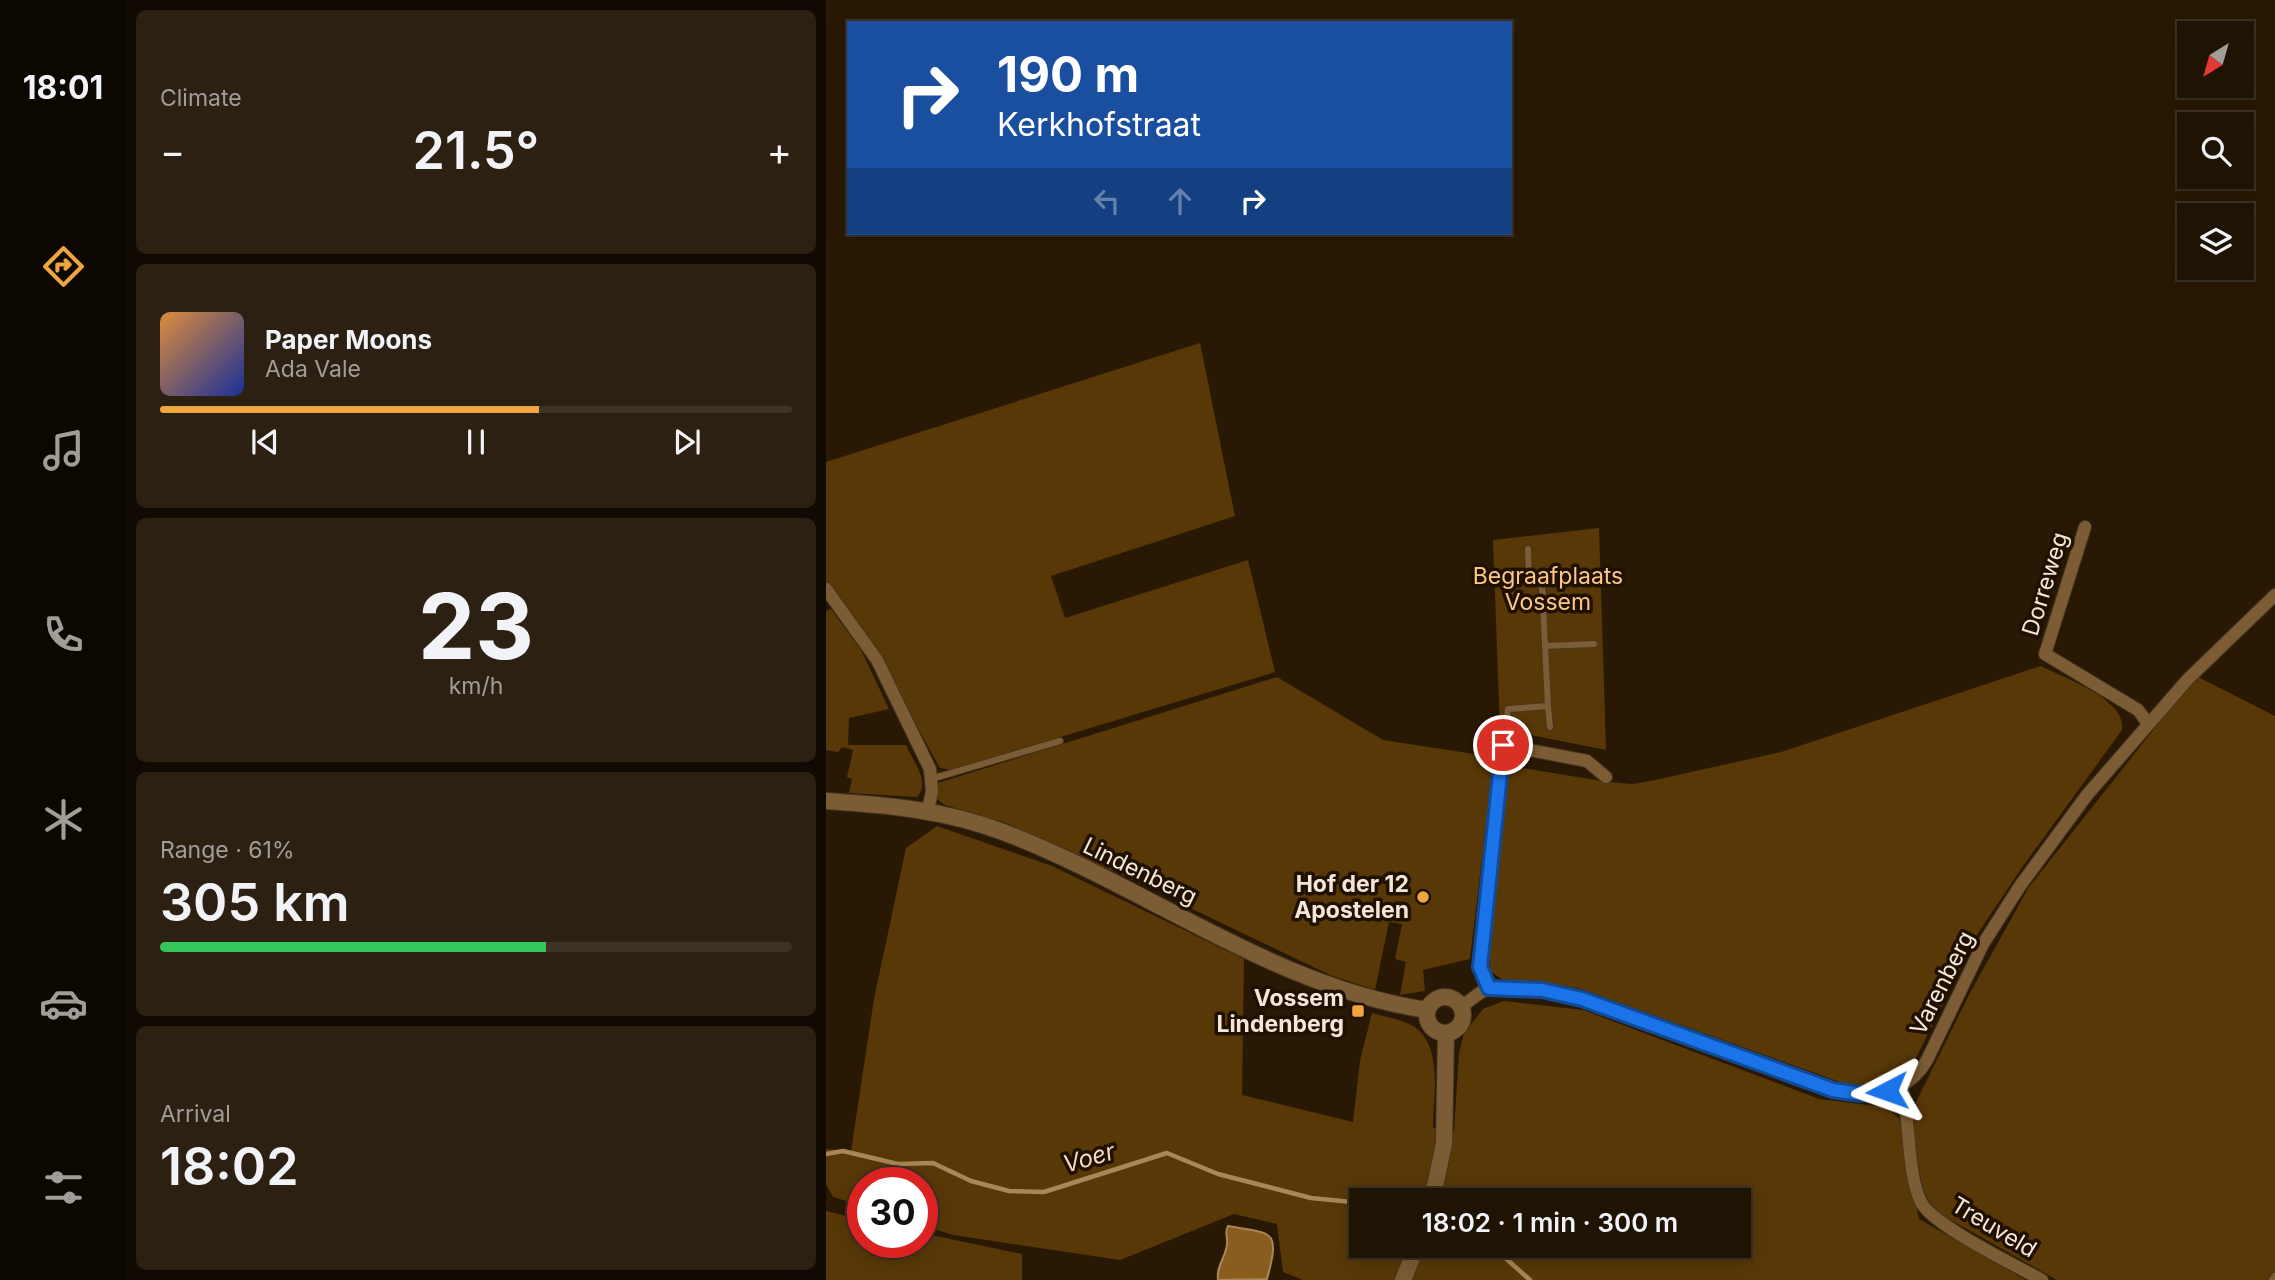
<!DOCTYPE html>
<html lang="en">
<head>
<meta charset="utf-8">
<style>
  body { margin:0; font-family:Inter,sans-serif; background:#2c2012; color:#f1f3f6; height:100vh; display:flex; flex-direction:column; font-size:26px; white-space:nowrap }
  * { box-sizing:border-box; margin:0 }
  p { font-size:23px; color:#a19e9a }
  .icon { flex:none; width:38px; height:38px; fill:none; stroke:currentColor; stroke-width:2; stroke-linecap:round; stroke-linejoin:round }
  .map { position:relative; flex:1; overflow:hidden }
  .panel { display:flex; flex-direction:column; gap:10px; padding:10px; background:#110a02; width:700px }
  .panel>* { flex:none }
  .top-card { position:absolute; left:21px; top:21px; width:665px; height:214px; border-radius:0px; box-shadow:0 4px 18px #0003,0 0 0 2px #3c3225; background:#1a4fa0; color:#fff; overflow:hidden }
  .needle { width:46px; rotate:217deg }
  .tools { position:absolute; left:1351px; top:21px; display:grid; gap:14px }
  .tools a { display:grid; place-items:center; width:77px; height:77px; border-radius:0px; background:#1f1303; box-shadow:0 4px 18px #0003,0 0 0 2px #3c3225; font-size:35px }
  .speed { position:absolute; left:21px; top:1167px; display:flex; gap:14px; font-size:35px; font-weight:700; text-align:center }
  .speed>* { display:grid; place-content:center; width:91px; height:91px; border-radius:50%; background:#1f1303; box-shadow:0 4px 18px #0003,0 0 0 2px #3c3225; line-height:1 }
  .speed .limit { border:10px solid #d22; background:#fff; color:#111 }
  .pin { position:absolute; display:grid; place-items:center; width:60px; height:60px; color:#fff; margin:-30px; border:4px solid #fff; border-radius:50%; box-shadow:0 2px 7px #0007 }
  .me { position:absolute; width:77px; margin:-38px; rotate:266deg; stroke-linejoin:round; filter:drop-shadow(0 0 5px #0008) }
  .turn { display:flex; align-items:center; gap:24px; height:147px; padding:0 35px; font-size:32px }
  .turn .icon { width:91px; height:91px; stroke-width:2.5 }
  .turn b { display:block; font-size:49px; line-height:60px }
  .lanes { display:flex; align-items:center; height:66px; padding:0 35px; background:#0003; justify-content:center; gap:35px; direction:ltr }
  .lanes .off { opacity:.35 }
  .big { font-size:52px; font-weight:600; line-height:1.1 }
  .panel .tile { flex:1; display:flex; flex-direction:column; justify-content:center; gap:10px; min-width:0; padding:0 24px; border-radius:10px; background:#2c2012 }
  .panel .dial { align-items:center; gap:0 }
  .dial b { font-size:91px; line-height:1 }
  .song { display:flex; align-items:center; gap:21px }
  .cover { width:84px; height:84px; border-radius:10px; background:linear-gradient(135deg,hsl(30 70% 55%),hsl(230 70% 35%)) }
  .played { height:7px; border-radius:4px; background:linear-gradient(90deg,#f0a63f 60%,#3c3225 60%) }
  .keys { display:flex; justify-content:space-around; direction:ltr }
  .heat { display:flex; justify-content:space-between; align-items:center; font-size:38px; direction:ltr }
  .charge { height:10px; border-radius:5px; background:linear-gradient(90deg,#34c759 61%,#3c3225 0) }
  .trip { position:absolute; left:523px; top:1188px; width:402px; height:70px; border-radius:0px; background:#1f1303; box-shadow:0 4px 18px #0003,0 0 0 2px #3c3225; font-weight:600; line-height:70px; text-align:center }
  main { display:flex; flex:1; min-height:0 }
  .tab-bar { display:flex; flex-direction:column; width:126px; justify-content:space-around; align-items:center; background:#0c0801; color:#a19e9a }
  .tab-bar .icon { width:49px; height:49px }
  .tab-bar .on { color:#f0a63f }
  .tab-bar b { font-size:32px; color:#f1f3f6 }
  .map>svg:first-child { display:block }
  .green { fill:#583807; fill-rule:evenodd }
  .water { fill:#895d1d; stroke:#a98656; stroke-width:2 }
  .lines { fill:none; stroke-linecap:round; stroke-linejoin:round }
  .stream { stroke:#a98656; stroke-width:4.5 }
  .service-casing { stroke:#453622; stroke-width:8 }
  .minor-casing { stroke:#453622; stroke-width:14 }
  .tertiary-casing { stroke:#453622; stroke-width:18 }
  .service { stroke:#7c5c34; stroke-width:6 }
  .minor { stroke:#7c5c34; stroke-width:12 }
  .tertiary { stroke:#7c5c34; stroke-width:16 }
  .route-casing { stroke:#114b97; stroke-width:18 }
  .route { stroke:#1a73e8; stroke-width:12 }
  .poi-dot { fill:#f0a63f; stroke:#201000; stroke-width:2.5 }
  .labels { text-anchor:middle; stroke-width:7; stroke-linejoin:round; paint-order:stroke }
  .park-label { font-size:23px; fill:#fcc787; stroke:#201000 }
  .street-label { font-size:23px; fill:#f3e7da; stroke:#201000 }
  .poi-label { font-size:23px; font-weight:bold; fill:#f3e7da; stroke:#201000; text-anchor:end }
  .water-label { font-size:24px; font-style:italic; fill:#f6dbbc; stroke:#201000 }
</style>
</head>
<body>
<main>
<nav class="tab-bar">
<b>18:01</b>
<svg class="icon on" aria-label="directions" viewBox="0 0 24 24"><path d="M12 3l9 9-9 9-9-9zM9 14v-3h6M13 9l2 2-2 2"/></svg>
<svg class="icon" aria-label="music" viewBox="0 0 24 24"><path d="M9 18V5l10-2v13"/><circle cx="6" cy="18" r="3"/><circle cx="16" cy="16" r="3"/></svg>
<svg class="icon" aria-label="phone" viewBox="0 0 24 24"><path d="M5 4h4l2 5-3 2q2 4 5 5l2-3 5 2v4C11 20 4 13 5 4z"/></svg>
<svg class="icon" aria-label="climate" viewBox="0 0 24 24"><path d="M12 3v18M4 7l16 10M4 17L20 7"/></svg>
<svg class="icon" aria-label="car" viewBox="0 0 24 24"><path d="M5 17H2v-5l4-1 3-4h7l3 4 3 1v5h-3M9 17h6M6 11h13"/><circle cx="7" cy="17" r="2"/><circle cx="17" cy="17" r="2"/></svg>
<svg class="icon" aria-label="filters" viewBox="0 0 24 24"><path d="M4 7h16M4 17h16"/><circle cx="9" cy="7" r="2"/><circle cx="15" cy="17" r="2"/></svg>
</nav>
<section class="panel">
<div class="tile"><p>Climate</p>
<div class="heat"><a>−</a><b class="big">21.5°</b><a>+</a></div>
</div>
<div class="tile">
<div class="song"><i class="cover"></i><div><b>Paper Moons</b><p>Ada Vale</p></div></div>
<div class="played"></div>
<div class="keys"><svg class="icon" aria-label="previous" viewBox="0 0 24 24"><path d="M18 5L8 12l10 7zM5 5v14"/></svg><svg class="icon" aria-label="pause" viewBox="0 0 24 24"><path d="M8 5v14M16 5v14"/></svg><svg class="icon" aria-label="next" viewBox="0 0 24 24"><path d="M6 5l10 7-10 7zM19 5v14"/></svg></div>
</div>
<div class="tile dial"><b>23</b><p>km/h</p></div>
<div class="tile"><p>Range · 61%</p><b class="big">305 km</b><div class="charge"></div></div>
<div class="tile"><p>Arrival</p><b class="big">18:02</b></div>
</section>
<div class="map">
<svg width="1449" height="1280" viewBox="0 0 1449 1280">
  <rect width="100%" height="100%" fill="#291904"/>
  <!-- green -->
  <path class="green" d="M374 343 409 516 225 576 239 618 422 560 449 672 126 770 114 768 39 633 0 583V462Z
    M773 528 780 750 674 729 667 540Z
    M5 609 35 650 63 709 23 718 22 745H80C87 761 105 783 91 797L23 793 26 779 21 777 27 750 16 747 12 752 0 750V611Z
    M1215 666C1238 678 1301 699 1296 730L1197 866 1152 933 1087 1064C1068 1087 1041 1089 1014 1082L755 989 712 981 677 980 664 971 662 933 677 776 681 770 696 768 782 782 807 784 829 780 955 752Z
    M1370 676 1449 716V1280H1231L1116 1215C1109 1209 1102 1202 1099 1193 1092 1173 1085 1125 1089 1104L1145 991 1203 887Z
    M451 677 557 740 661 756 667 766 644 959 597 970 599 991 574 995 580 962 569 959 576 924 563 922 549 990 504 975 358 905 364 886 326 874 322 887 180 823 119 805 111 799 112 783Z
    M111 826 226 866 418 959 416 1095 527 1122 534 1061 546 1013C559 1017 575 1019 587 1026 618 1046 607 1097 607 1128L628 1131 633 1053 638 1033 657 1009 678 1001 757 1010 993 1099 1059 1107 1073 1118 1093 1219 1200 1280H477L457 1272 451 1224 408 1214 294 1260 127 1235 96 1225V1183H37V1206L7 1197 0 1184V1149L25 1151 48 999 80 848ZM663 1198 914 1200V1246H536V1200Z
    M0 1211 37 1220V1242H96V1233L196 1254V1280H0Z"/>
  <!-- water -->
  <path class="water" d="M402 1226C446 1234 455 1228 441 1279L392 1280C390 1266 400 1257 401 1244 402 1236 398 1234 402 1226Z"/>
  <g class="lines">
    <!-- stream -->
    <path class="stream" d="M0 1154 17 1151 72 1164 107 1163 145 1181 183 1191 218 1192 341 1153 392 1174 485 1198 536 1203
      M666 1246 704 1280"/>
    <defs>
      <path id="service" d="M702 549 703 578 716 585
        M719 646 768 644
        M722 706 724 727
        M677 744 682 709 722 706 716 585 764 582
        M105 779 234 741
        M1446 1280 1449 1276"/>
      <path id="minor" d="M1259 527 1219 654 1312 710 1321 722
        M0 589 51 660 104 769 106 791 102 810
        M663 988 654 967 674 754 677 745 761 761 780 777
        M635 1007C644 1001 656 989 667 987 737 977 882 1045 952 1071 978 1081 1005 1094 1034 1094 1063 1094 1086 1086 1101 1060L1157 944 1194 886 1261 795 1362 679 1449 595
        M1076 1086C1084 1119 1081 1174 1095 1202 1106 1225 1191 1266 1216 1280"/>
      <path id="tertiary" d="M0 801C61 805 119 810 177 832 320 886 447 987 601 1010
        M601 1015a18 18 0 1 1 36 0a18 18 0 1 1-36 0Z
        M606 1200 618 1144 620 1033
        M577 1280 591 1246"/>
    </defs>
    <!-- service casing -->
    <use href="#service" class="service-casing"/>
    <!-- minor casing -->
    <use href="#minor" class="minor-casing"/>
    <!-- tertiary casing -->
    <use href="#tertiary" class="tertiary-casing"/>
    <!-- service -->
    <use href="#service" class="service"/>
    <!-- minor -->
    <use href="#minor" class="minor"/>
    <!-- tertiary -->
    <use href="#tertiary" class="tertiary"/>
  </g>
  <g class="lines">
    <defs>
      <path id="route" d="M677 745 654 967 663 988 716 990 756 999 1007 1090 1034 1094 1061 1091"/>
    </defs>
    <!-- route casing -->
    <use href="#route" class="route-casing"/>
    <!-- route -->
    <use href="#route" class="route"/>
  </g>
  <!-- markers -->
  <g class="poi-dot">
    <circle cx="597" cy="897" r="7"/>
    <rect x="525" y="1004" width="14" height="14" rx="3.5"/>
  </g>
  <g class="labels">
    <!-- park labels -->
    <g class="park-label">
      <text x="722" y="584">Begraafplaats<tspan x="722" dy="26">Vossem</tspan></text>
    </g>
    <!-- street labels -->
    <g class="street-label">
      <text transform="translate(1219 584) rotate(-73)" y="8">Dorreweg</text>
      <text transform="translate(314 871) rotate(26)" y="8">Lindenberg</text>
      <text transform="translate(1116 983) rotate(-63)" y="8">Varenberg</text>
      <text transform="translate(1168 1227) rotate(31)" y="8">Treuveld</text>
    </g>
    <!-- poi labels -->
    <g class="poi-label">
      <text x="583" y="892">Hof der 12<tspan x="583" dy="26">Apostelen</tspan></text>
      <text x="518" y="1006">Vossem<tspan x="518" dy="26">Lindenberg</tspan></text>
    </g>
    <!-- water labels -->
    <g class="water-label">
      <text transform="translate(263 1158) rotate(-16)" y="8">Voer</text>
    </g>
  </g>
</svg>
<div class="tools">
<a><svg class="needle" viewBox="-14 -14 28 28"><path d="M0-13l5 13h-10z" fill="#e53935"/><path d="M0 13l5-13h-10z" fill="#a19e9a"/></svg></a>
<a><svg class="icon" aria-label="search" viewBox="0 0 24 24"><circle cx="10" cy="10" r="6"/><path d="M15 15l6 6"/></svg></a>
<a><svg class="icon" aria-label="layers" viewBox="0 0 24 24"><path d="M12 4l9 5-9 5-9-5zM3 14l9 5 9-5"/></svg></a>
</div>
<div class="speed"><div class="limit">30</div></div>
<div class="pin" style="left:677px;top:745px;background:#d93025"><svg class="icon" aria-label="arrive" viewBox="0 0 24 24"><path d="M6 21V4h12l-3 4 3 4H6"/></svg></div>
<svg class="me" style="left:1061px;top:1091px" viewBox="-20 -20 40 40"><path d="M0-17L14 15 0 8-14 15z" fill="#1a73e8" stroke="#fff" stroke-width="4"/></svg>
<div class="trip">18:02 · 1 min · 300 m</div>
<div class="top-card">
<div class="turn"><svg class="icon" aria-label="right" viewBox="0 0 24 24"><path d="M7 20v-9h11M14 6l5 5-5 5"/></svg><div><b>190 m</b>Kerkhofstraat</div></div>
<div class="lanes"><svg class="icon off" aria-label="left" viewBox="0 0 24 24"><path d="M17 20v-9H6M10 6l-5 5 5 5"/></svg><svg class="icon off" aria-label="ahead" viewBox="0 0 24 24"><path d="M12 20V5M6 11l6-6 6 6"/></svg><svg class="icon" aria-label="right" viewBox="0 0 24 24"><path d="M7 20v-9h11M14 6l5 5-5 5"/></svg></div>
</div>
</div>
</main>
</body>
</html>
